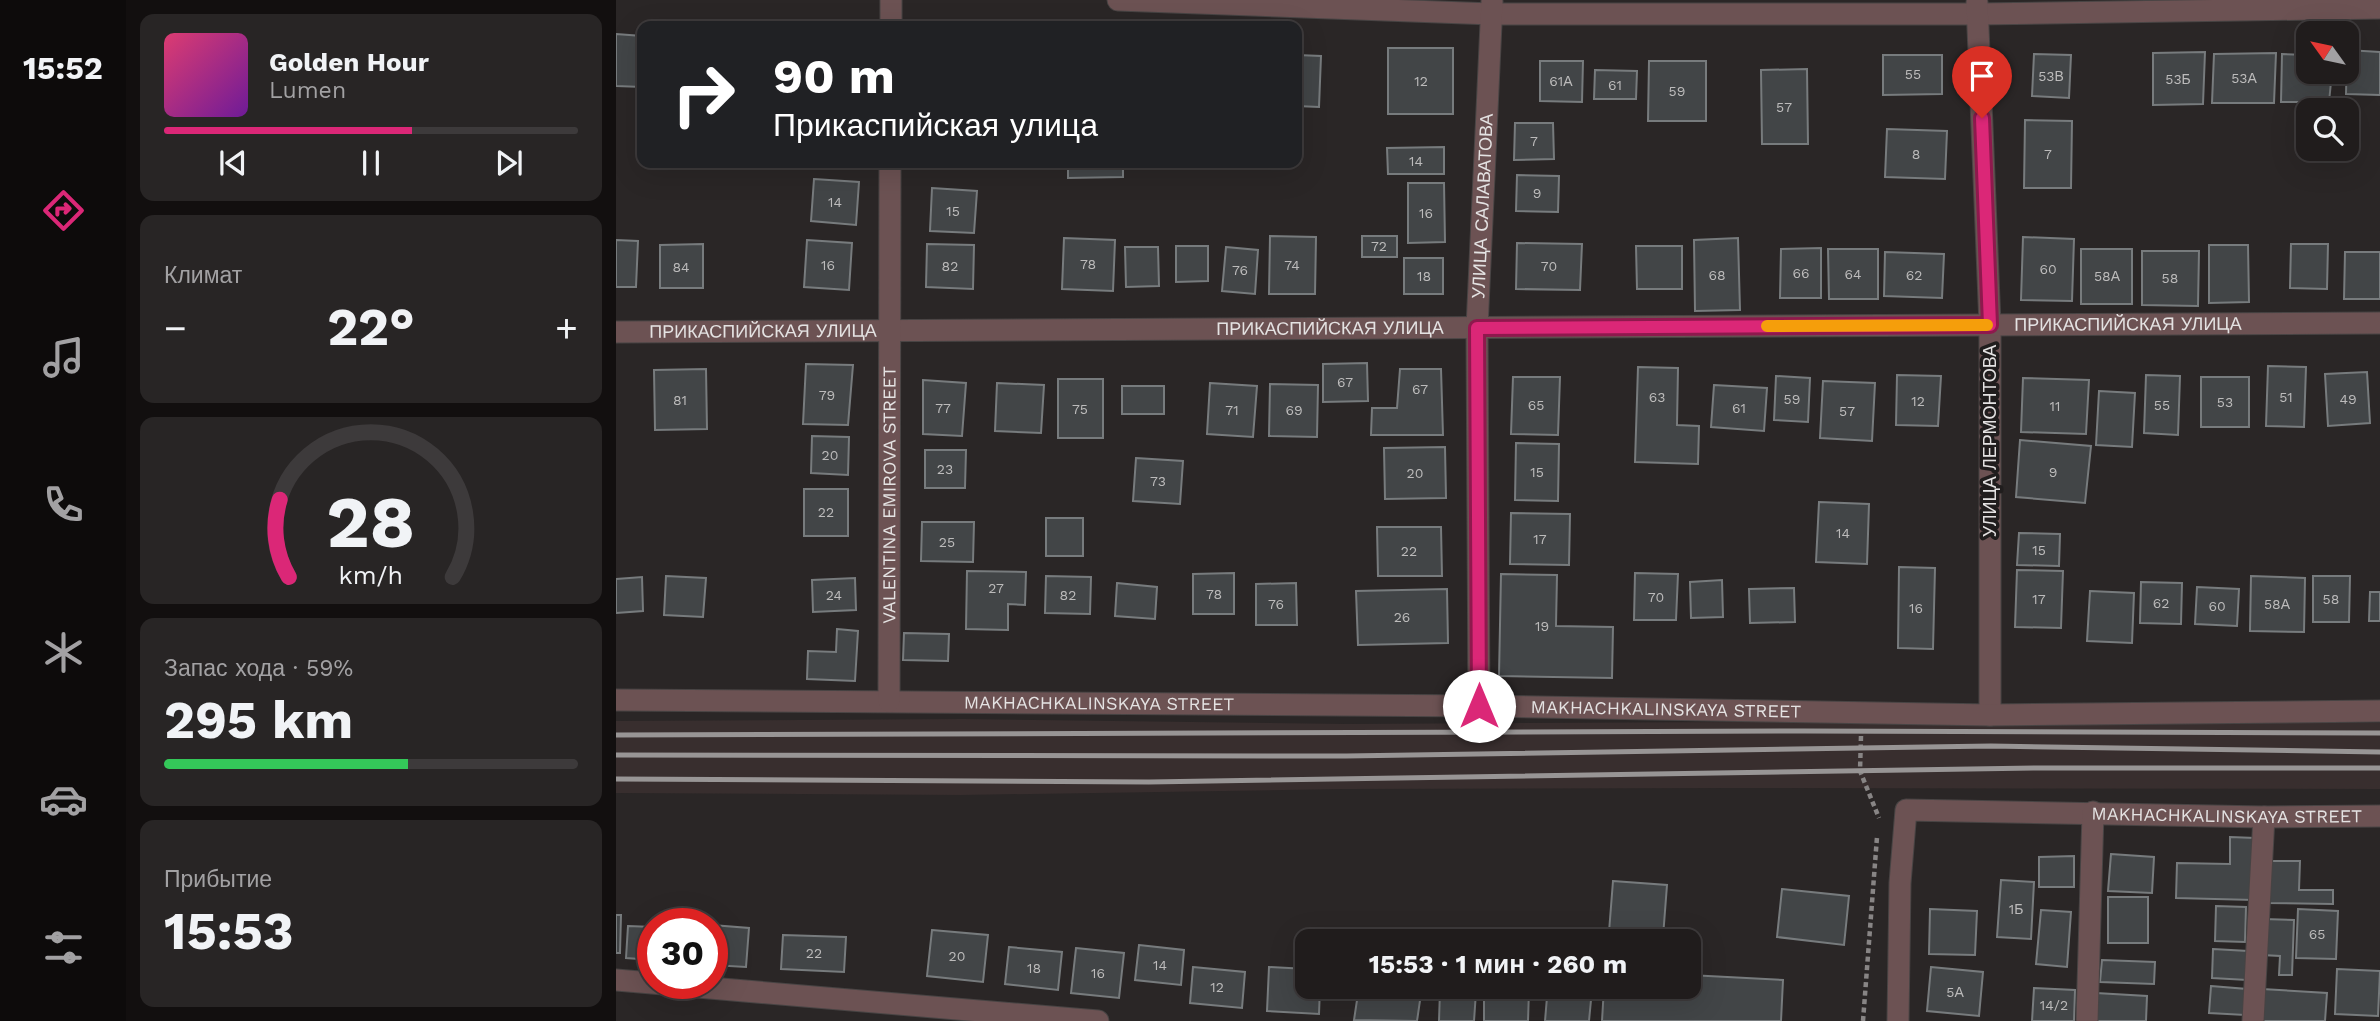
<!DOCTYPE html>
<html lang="ru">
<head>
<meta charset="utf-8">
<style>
  body { margin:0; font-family:"Work Sans",sans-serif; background:#282525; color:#f1f3f6; height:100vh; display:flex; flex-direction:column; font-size:26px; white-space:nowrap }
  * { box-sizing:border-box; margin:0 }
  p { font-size:23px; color:#a2a1a3 }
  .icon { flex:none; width:38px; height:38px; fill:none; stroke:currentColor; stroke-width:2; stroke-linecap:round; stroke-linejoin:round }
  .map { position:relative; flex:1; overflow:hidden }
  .panel { display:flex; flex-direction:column; gap:14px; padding:14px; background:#120f0f; width:490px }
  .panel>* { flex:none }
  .banner { position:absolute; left:21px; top:21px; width:665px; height:147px; border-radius:14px; box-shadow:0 7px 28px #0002,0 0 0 2px #3d3a3b; background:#202124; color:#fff; overflow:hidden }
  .needle { width:46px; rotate:303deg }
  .tools { position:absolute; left:1680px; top:21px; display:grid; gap:14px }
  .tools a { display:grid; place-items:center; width:63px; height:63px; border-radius:14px; background:#201c1c; box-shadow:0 7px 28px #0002,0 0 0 2px #3d3a3b; font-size:35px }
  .speed { position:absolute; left:21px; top:908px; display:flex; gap:14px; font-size:35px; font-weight:700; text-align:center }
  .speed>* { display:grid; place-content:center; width:91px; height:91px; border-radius:50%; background:#201c1c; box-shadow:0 7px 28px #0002,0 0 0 2px #3d3a3b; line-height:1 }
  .speed .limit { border:10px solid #d22; background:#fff; color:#111 }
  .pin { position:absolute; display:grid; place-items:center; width:60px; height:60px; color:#fff; margin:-72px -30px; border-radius:50% 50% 50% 0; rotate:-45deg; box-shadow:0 0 7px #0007 }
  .pin .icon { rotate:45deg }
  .me { position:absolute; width:77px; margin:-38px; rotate:0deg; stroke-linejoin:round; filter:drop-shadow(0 0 5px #0008) }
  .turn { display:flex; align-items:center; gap:24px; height:147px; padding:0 21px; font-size:32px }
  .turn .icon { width:91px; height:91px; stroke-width:2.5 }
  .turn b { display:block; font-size:49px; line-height:60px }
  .big { font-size:52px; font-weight:700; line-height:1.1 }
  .panel .card { flex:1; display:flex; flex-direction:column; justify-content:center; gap:10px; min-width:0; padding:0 24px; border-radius:14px; background:#282525 }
  .panel .dial { align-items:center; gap:0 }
  .dial svg { height:182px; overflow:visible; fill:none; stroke:#3d3a3b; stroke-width:7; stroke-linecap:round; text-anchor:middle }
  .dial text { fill:#f1f3f6; stroke:none }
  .song { display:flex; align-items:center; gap:21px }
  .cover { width:84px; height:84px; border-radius:10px; background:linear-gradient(135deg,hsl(340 70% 55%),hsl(280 70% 35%)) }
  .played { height:7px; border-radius:4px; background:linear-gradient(90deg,#db2777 60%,#3d3a3b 60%) }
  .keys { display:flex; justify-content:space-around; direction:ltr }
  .heat { display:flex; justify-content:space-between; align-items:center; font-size:38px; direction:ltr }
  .charge { height:10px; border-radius:5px; background:linear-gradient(90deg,#34c759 59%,#3d3a3b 0) }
  .trip { position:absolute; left:679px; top:929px; width:406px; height:70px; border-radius:14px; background:#201c1c; box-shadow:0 7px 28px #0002,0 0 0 2px #3d3a3b; font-weight:700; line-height:70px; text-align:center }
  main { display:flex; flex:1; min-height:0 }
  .tabs { display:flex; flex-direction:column; width:126px; justify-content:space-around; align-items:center; background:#0d0b0b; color:#a2a1a3 }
  .tabs .icon { width:49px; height:49px }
  .tabs .on { color:#db2777 }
  .tabs b { font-size:32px; color:#f1f3f6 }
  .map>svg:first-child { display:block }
  .built { fill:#382e2e }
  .building { fill:#424547; stroke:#777b7d; stroke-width:2 }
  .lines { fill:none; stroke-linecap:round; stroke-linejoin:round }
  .minor-casing { stroke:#484444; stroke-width:23 }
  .path { stroke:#888585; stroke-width:4.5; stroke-dasharray:5 3.5; stroke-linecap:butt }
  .minor { stroke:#6c5253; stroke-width:21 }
  .rail { stroke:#989595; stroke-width:5 }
  .route-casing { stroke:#8e194d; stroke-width:18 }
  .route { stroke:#db2777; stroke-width:12 }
  .slow { stroke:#f59e0b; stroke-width:12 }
  .labels { text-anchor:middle; stroke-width:7; stroke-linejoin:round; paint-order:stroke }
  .number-label { font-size:14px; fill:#bcbbbb }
  .street-label { font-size:18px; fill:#e4e2e2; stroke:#201d1d }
</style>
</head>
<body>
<main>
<nav class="tabs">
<b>15:52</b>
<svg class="icon on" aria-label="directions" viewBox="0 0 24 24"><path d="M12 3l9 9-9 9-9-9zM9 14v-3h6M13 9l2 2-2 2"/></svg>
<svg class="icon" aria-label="music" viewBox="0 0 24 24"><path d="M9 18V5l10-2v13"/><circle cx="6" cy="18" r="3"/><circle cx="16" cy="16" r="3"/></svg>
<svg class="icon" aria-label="phone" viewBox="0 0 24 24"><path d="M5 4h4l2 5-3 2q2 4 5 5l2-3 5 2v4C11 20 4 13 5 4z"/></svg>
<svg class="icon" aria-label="climate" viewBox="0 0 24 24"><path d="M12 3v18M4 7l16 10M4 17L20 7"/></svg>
<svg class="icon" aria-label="car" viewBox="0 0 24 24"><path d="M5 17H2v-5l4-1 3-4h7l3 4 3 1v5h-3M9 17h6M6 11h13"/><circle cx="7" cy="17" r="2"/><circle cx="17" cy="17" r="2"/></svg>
<svg class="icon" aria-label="filters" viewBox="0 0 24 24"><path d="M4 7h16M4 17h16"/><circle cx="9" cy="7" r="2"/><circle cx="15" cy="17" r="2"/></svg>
</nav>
<section class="panel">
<div class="card">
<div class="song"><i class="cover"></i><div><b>Golden Hour</b><p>Lumen</p></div></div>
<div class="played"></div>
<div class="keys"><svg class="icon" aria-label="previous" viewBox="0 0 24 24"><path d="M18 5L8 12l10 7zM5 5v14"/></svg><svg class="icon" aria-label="pause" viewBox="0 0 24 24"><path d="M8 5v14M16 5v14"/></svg><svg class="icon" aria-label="next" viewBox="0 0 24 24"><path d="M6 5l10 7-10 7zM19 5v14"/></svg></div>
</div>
<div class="card"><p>Климат</p>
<div class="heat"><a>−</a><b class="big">22°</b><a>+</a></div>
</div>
<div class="card dial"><svg viewBox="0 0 100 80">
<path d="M14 69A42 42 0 1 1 86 69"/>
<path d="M14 69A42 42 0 0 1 10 35" stroke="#db2777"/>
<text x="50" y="56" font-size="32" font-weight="700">28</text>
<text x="50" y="72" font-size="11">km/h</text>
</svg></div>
<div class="card"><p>Запас хода · 59%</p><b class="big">295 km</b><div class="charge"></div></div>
<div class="card"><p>Прибытие</p><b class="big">15:53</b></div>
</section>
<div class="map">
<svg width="1764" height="1021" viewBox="0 0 1764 1021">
  <rect width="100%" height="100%" fill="#2a2626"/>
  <!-- built -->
  <path class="built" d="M347 719 730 724 1117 722 1764 723V789L1116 788 728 789 345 795 0 793V721Z"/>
  <!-- building -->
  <path class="building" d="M0 34 26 36V87L0 86Z
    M772 48H837V114H772Z
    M1731 50 1764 52V95L1730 94Z
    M1589 52 1587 104 1537 105V53Z
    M1660 53 1658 103H1596L1598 54Z
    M1418 54 1455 55 1453 98 1416 96Z
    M1666 54 1692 55V72H1716L1713 102H1665Z
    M681 55 705 56 703 107 681 106Z
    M1267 55H1326V94L1267 95Z
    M924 61H967L966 102 924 101Z
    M1033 61H1090V121H1032Z
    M1191 69 1192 144H1146L1145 70Z
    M979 70 1021 71 1020 99H978Z
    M1409 120 1456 121 1455 188H1408Z
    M899 123H937L938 159 898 160Z
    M1271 129 1331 131 1329 179 1269 177Z
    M828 147V174H772L771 148Z
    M452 163H507V177L452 178Z
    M901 175 943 176 942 212 900 211Z
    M198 179 243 182 240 225 195 221Z
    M792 183H828L829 242 792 243Z
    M316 188 361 191 358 233 314 231Z
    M654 236 700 237 699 294H653Z
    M746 236H781V257H746Z
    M1407 237 1458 239 1456 301 1405 300Z
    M448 238 499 240 497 291 446 289Z
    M1122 238 1124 310 1079 311 1078 240Z
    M0 240 22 241 20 287H0Z
    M191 240 236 243 233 290 188 287Z
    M901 243 966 244 964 290 900 289Z
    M87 244V288H44V245Z
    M311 244 358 245 357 289 310 287Z
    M1675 244H1712L1711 289 1674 288Z
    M1593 245H1632L1633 302 1593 303Z
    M560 246H592V281L560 282Z
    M1020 246H1066V289H1021Z
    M509 247H542L543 286 510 287Z
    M610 247 642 250 639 294 606 291Z
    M1205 248V298H1164L1165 249Z
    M1212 249H1262V299H1213Z
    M1465 249H1516V304H1465Z
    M1526 251H1583L1582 306 1526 305Z
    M1269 252 1328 254 1326 298 1268 296Z
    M1729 252H1764V299H1728Z
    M788 258H827V294H788Z
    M751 363 752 401 707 402V364Z
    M190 364 237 365 232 425 187 424Z
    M1652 366 1690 367 1688 427 1650 426Z
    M1022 367 1062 368 1061 425 1083 426 1082 464 1019 462Z
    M90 369 91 429 39 430 38 370Z
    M784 369H825L827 435H755L756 408H781Z
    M1751 372 1754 423 1712 426 1709 374Z
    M1281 375 1325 376 1322 426 1280 425Z
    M1530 375 1564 376 1562 435 1528 433Z
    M1160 376 1194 378 1192 422 1158 420Z
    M897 377H944L942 435 895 434Z
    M1585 377H1633V427H1585Z
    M1407 378 1473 380 1470 434 1405 432Z
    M442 379H487V438H442Z
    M307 380 350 383 346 436 307 434Z
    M1207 381 1259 383 1256 441 1204 438Z
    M381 383 428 385 425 433 379 431Z
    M594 383 641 386 637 437 591 434Z
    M654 384 702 385 701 437 653 436Z
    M1098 385 1151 388 1148 431 1095 427Z
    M506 386H548V414H506Z
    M1483 391 1519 393 1516 447 1480 445Z
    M196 436 233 437 232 475 195 473Z
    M1404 440 1475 446 1469 503 1400 497Z
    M900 443 943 444 942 501 899 500Z
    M829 447 830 498 769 499 768 448Z
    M309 450H350L349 488H309Z
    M520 458 567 461 564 504 517 501Z
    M188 489H232V536H188Z
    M1203 502 1253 504 1251 564 1200 562Z
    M895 513 954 514 953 565 894 564Z
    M430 518H467V556H430Z
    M306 522H358L357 562 305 561Z
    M761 527H825L826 576H762Z
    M1403 533 1444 534 1443 566 1401 565Z
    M1283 567 1319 568 1317 649 1282 648Z
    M1401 570 1447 571 1445 628 1399 627Z
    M351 571 410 572 409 605 392 604V630L350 629Z
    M618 573V614H577V574Z
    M1019 573 1062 574 1060 620H1018Z
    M885 574 941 575 940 626 997 627 996 678 883 676Z
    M50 576 90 578 87 617 48 615Z
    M430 576 475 577 474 614 429 613Z
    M1635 576 1689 578 1688 632 1634 631Z
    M1697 576H1734L1733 622H1697Z
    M26 577 27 611 0 613V579Z
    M239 578 240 610 197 612 196 580Z
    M1106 580 1107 617 1075 618 1074 582Z
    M1525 582 1566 583 1565 624 1524 623Z
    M501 583 541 587 539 619 499 616Z
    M680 583 681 625H640V584Z
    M1581 587 1623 589 1621 626 1579 624Z
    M1178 588 1179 622 1134 623 1133 589Z
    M831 589 832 643 742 645 740 591Z
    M1474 591 1518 593 1516 643 1471 641Z
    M1754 592H1764V621H1753Z
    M221 629 242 631 239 681 191 679 192 651 220 652Z
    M288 633 333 634 332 661 287 660Z
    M1614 837 1639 838 1638 900 1560 898 1561 863 1614 864Z
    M1495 854 1538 857 1536 893 1492 891Z
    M1458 856V887H1423V857Z
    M1649 861H1684L1683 890H1717V904L1649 903Z
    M1385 880 1418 882 1415 939 1381 937Z
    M997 881 1051 885 1047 937 993 932Z
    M1166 889 1233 896 1228 945 1161 937Z
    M1492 897H1532V943H1492Z
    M1600 906 1630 907 1629 942 1599 941Z
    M1314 909 1361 911 1359 955 1313 954Z
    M1682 909 1722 911 1720 959 1680 958Z
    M1425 910 1455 912 1451 967 1420 964Z
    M0 915H5L4 953H0Z
    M1647 919 1678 920 1676 975H1663L1664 956 1646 955Z
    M96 925 133 928 130 967 96 965Z
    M12 926 37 927V960L10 958Z
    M316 930 372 935 367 982 311 976Z
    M167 935 230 937 228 972 165 969Z
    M523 945 568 950 565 985 519 980Z
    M393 947 446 952 442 990 389 984Z
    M460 948 508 953 503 998 455 993Z
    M1597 949 1632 951 1631 980 1596 978Z
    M1486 960 1539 962 1538 984 1484 982Z
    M577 967 629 972 626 1008 574 1003Z
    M653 967 691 969V987H704L703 1014 651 1011Z
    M1315 967 1367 972 1363 1016 1311 1011Z
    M1721 969 1764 971 1762 1016 1719 1014Z
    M1073 975 1167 980 1165 1021H986L988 987H1073Z
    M1595 986 1631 989 1629 1015 1593 1013Z
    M743 987H806L801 1021 738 1020Z
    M1418 988 1459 990 1458 1021H1416Z
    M868 989 913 990 912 1021H868Z
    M1646 989 1711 993 1709 1021H1644Z
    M824 990 860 992 858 1021H823Z
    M1480 993 1531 996 1530 1021H1479Z
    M931 997 975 1000 973 1021H929Z"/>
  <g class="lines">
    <defs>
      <g id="minor">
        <path d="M502 0 876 14H1361L1764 8"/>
        <path d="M1361 3 1374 325V715"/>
        <path d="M275 26V0"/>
        <path id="s1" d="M0 332 1764 323"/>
        <path id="s2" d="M0 700 863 706 1374 715 1764 711"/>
        <path id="s3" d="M273 701 274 163"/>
        <path id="s4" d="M863 706 861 328 876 2"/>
        <path d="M0 980 482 1021"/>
        <path id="s5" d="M1282 1021 1284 883 1290 810 1648 817 1764 816"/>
        <path d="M1471 1021 1477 812"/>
        <path d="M1637 1021 1648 817"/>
      </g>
    </defs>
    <!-- minor casing -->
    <use href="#minor" class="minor-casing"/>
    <!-- path -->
    <path class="path" d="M1245 736 1244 771 1263 818
      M1247 1021 1261 837"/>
    <!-- minor -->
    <use href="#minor" class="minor"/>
    <!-- rail -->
    <path class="rail" d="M0 735 1188 731 1764 733
      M0 755 730 756 1375 746 1764 752
      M0 779 533 782 1420 768H1764"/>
  </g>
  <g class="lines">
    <defs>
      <path id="route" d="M863 706 861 328 1374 325 1366 118"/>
    </defs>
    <!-- route casing -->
    <use href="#route" class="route-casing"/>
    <!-- route -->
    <use href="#route" class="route"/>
    <!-- slow -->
    <path class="slow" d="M1151 326 1371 325"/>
  </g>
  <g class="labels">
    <!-- number labels -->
    <g class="number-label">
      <text x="1297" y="79">55</text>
      <text x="1435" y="81">53В</text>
      <text x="1628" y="83">53А</text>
      <text x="1562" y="84">53Б</text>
      <text x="805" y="86">12</text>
      <text x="945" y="86">61А</text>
      <text x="999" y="90">61</text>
      <text x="1061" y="96">59</text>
      <text x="1168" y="112">57</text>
      <text x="918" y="146">7</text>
      <text x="1300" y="159">8</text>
      <text x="1432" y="159">7</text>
      <text x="800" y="166">14</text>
      <text x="921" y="198">9</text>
      <text x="219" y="207">14</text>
      <text x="337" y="216">15</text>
      <text x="810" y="218">16</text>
      <text x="763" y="251">72</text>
      <text x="472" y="269">78</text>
      <text x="212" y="270">16</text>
      <text x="676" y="270">74</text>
      <text x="334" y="271">82</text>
      <text x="933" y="271">70</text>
      <text x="65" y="272">84</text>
      <text x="1432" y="274">60</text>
      <text x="624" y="275">76</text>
      <text x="1185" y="278">66</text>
      <text x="1237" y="279">64</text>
      <text x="1101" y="280">68</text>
      <text x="1298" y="280">62</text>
      <text x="808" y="281">18</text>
      <text x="1491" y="281">58А</text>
      <text x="1554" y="283">58</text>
      <text x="729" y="387">67</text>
      <text x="804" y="394">67</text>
      <text x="211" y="400">79</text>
      <text x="1041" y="402">63</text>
      <text x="1670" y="402">51</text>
      <text x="1176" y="404">59</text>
      <text x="1732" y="404">49</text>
      <text x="64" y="405">81</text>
      <text x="1302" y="406">12</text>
      <text x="1609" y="407">53</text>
      <text x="920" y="410">65</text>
      <text x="1546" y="410">55</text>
      <text x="1439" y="411">11</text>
      <text x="327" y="413">77</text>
      <text x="1123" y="413">61</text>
      <text x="464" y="414">75</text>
      <text x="616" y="415">71</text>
      <text x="678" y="415">69</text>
      <text x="1231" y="416">57</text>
      <text x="214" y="460">20</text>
      <text x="329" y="474">23</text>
      <text x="921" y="477">15</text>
      <text x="1437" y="477">9</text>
      <text x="799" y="478">20</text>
      <text x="542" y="486">73</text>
      <text x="210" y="517">22</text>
      <text x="1227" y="538">14</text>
      <text x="924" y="544">17</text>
      <text x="331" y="547">25</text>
      <text x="1423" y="555">15</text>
      <text x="793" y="556">22</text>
      <text x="380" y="593">27</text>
      <text x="598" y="599">78</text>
      <text x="218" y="600">24</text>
      <text x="452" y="600">82</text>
      <text x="1040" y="602">70</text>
      <text x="1423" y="604">17</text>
      <text x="1715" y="604">58</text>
      <text x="1545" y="608">62</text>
      <text x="660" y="609">76</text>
      <text x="1661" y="609">58А</text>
      <text x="1601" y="611">60</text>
      <text x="1300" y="613">16</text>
      <text x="786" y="622">26</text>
      <text x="926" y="631">19</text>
      <text x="1400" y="914">1Б</text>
      <text x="1701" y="939">65</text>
      <text x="198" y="958">22</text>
      <text x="341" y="961">20</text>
      <text x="544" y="970">14</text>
      <text x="418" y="973">18</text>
      <text x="482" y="978">16</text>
      <text x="601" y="992">12</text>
      <text x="1339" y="997">5А</text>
      <text x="1438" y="1010">14/2</text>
    </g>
    <!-- street labels -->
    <g class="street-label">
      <text dy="6" stroke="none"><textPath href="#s4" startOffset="500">УЛИЦА САЛАВАТОВА</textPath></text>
      <text dy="6" stroke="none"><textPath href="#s1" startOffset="1512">ПРИКАСПИЙСКАЯ УЛИЦА</textPath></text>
      <text dy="6" stroke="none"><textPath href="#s1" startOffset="714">ПРИКАСПИЙСКАЯ УЛИЦА</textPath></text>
      <text dy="6" stroke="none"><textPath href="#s1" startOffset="147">ПРИКАСПИЙСКАЯ УЛИЦА</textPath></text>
      <text transform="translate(1374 441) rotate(-90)" y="6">УЛИЦА ЛЕРМОНТОВА</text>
      <text dy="6" stroke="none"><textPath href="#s3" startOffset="206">VALENTINA EMIROVA STREET</textPath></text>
      <text dy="6" stroke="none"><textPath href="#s2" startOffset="483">MAKHACHKALINSKAYA STREET</textPath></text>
      <text dy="6" stroke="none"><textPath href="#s2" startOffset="1050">MAKHACHKALINSKAYA STREET</textPath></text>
      <text dy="6" stroke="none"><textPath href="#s5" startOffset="532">MAKHACHKALINSKAYA STREET</textPath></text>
    </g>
  </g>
</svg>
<div class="tools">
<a><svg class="needle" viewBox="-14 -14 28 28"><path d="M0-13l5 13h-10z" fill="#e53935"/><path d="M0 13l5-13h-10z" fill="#a2a1a3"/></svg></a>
<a><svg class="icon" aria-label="search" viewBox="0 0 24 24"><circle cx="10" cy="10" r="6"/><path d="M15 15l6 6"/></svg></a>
</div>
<div class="speed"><div class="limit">30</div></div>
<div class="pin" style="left:1366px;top:118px;background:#d93025"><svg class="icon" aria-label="arrive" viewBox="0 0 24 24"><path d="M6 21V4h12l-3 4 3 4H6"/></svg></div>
<svg class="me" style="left:863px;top:706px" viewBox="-20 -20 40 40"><circle r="19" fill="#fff"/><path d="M0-13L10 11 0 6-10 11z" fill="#db2777"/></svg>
<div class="trip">15:53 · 1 мин · 260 m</div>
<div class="banner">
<div class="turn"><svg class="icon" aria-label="right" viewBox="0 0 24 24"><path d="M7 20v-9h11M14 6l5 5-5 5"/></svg><div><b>90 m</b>Прикаспийская улица</div></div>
</div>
</div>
</main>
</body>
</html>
